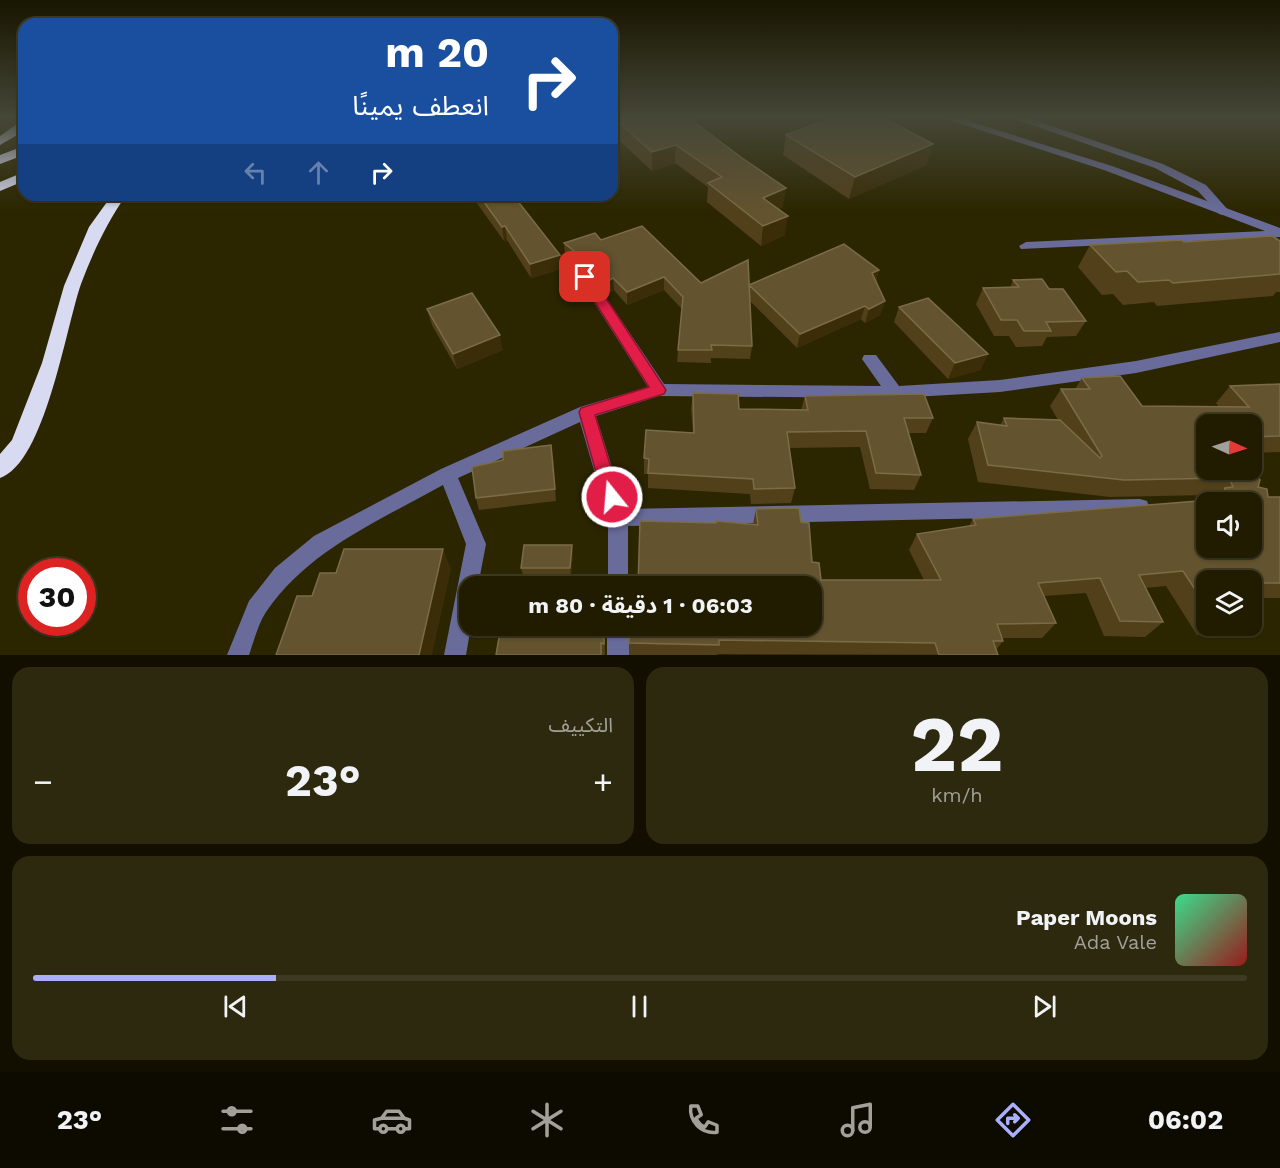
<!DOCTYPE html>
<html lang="ar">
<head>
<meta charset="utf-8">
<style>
  body { margin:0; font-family:"Work Sans","Noto Sans Arabic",sans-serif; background:#2d290f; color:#f1f3f6; direction:rtl; height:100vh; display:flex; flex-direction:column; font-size:22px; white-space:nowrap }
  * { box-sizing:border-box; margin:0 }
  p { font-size:20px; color:#a2a199 }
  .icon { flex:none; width:33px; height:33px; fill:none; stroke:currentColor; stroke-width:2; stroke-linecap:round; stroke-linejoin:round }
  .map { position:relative; height:655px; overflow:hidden; direction:ltr }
  .drawer { display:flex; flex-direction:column; gap:12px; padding:12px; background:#120f00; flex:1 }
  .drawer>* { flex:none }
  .banner { position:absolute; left:18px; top:18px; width:600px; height:183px; border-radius:18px; box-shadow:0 2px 4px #0004,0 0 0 2px #3e3a22; direction:rtl; background:#1a4fa0; color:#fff; overflow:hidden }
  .needle { width:39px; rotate:93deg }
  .buttons { position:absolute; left:1196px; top:414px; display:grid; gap:12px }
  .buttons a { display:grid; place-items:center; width:66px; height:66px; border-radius:12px; background:#211c00; box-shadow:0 2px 4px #0004,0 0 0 2px #3e3a22; font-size:30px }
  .speed { position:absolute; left:18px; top:558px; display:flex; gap:12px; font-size:30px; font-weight:700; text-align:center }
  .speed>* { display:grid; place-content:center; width:78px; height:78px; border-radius:50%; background:#211c00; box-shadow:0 2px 4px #0004,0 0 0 2px #3e3a22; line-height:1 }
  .speed .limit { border:9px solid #d22; background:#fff; color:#111 }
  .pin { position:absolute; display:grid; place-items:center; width:51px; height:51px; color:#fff; margin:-26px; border-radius:12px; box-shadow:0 3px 9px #0006 }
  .me { position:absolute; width:66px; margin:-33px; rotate:343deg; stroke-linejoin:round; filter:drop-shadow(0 0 4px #0008) }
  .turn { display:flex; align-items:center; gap:21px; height:126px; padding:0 30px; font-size:27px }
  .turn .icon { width:78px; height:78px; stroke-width:2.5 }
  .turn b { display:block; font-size:42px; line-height:51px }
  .lanes { display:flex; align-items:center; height:57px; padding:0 30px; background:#0003; justify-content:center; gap:30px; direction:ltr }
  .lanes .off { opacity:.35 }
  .big { font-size:45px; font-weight:700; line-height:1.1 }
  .drawer .widget { flex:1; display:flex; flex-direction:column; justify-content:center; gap:9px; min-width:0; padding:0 21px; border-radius:18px; background:#2d290f }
  .drawer .dial { align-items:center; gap:0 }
  .dial b { font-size:78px; line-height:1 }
  .song { display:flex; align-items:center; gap:18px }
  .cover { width:72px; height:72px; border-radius:9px; background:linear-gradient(135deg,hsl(150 70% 55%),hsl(0 70% 35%)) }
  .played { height:6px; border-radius:3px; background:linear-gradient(90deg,#aaaffb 20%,#3e3a22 20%) }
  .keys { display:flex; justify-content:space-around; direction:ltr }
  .heat { display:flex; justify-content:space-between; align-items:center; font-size:33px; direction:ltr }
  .drawer .tiles { flex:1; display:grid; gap:12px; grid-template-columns:1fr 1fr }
  .widget:last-child { grid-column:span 2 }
  .trip { position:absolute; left:459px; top:576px; width:363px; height:60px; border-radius:18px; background:#211c00; box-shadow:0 2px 4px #0004,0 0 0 2px #3e3a22; font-weight:700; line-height:60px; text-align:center; direction:rtl }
  .tab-bar { display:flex; height:96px; justify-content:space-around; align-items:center; background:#0d0b00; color:#a2a199 }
  .tab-bar .icon { width:42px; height:42px }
  .tab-bar .on { color:#aaaffb }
  .tab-bar b { font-size:27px; color:#f1f3f6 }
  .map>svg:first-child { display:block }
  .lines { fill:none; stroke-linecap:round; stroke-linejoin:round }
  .lane { fill:#696c9a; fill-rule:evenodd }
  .street { fill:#696c9a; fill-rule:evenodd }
  .highway { fill:#d7daf1; fill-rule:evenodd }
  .wall { fill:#52401b }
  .shaded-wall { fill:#3b2d08 }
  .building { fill:#63532f; stroke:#7b6c48; stroke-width:1.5; fill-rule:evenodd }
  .route { fill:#e11d48; stroke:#92132f; stroke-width:1.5 }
</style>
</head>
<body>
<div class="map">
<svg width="1280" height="655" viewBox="0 0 1280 655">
  <rect width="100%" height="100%" fill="#2c2600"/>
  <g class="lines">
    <!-- lane -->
    <path class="lane" d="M1015 119H1031L1163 164 1206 185 1229 211 1223 215 1219 214 1198 191 1155 168Z"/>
    <!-- street -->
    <path class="street" d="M946 119H962L1112 166 1280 228V237L1021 249 1019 246 1026 242 1265 231 1104 170Z
      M585 273 590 274 664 384 881 386 862 359 864 355H876L899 386 1000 380 1136 361 1280 332V342L1136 373 1000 392 895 398 659 396 596 416 625 509 1140 499 1147 501 1149 507 1147 513 1140 515 628 526V586H608V518L580 422 458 478 486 544 478 586H470V626H471L466 655H444L466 544 443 485C379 521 308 550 266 612 258 624 254 641 249 655H227L249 601 275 568 314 536 441 469 580 407 648 387 578 277Z
      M607 626H629V655H607Z"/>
    <!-- highway -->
    <path class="highway" d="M24 119V131L0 145V136Z
      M24 146V155L0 164V155Z
      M24 172V181L0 191V182Z
      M112 195H126C107 223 93 252 81 284 66 327 45 463 0 478V454L12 440 42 363 64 286 89 227Z"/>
  </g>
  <!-- wall -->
  <path class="wall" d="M612 119H690L783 207 779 209 785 235 761 246 707 202 708 187 675 163 652 171 613 135Z
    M786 135 933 144 926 165 849 199 783 155Z
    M474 195H513L560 255 562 269 531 278 507 240 504 241 474 199Z
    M601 240 701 283 749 285 879 270 876 281 885 301 880 315 865 323 861 319 797 348 750 301 752 346 750 359 711 358V363L677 362 682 309 664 290 627 305 614 290 611 292 598 281 592 273 585 271 565 255 564 243Z
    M1280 241V292H1276L1273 296 1157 306 1154 302 1123 305 1113 294 1102 295 1078 267 1090 245Z
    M1013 280 1049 289 1086 321 1076 336 1047 337 1042 346 1016 347 1009 336H994L976 304 983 288H1010Z
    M899 307 988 354 980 370 948 379 894 322Z
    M427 309 503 350 457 369 432 325Z
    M1082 378 1142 406 1219 407 1216 403 1230 386 1280 384V452L1251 453V424H1206L1268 497H1280V598H1251V580H1206V626H1251L1243 631 1197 635 1166 586 1145 588 1163 622 1145 637 1104 636 1086 593 1044 596 1056 623 1042 638H1002L1003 641 996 650 998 655 718 654 717 655H629V643L753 524 756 509 801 522 812 562 821 580H924L909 550 917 534 969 526 973 519 1213 500 1214 498V497L1206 495 1110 497 978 482 968 439 977 422 1000 425 1004 418 1058 420 1050 406 1061 389H1075Z
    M693 393 739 409 801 410 805 396 933 418 926 433H909L921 475 914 490 870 489 860 447 789 448 795 488 791 503 751 504 750 494 648 488V474H644V458L693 433 691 409Z
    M553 457 556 501 479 510 476 498Z
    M573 553 571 575H523L521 568Z
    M1251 600 1263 617 1251 625Z
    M604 626 605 655H496Z"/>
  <!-- shaded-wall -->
  <path class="shaded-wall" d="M933 144 926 165 849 199 855 177Z
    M676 145 675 163 652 171V152Z
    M786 188 783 207 761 217 763 198Z
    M788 216 785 235 761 246 763 226Z
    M505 226 507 240 504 241 502 227Z
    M560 255 562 269 531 278 530 264Z
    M879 270 875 283 872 273Z
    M664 277V290L627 305V292Z
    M613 278 614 290 611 292 610 280Z
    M885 301 880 315 865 323 869 309Z
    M865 306 861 319 797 348 800 334Z
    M500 335 503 350 457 369 453 354Z
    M988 354 980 370 948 379 955 363Z
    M551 445 553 457 556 501 555 489Z
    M572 545 573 553 571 575 570 568Z
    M443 549 451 569 432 655H419Z"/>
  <!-- building -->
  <path class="building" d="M615 119H690L742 158 786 188 763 198 788 216 763 226 708 183 722 177 676 145 652 152Z
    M829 119H886L933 144 855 177 786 135Z
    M479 195H513L560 255 530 264 505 226 502 227Z
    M642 226 701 283 748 260 752 346 711 345 712 350H678L683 297 664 277 627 292 613 278 610 280 597 269 591 261 584 259 564 243 595 233 601 240Z
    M1272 236 1280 241V274L1173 283 1169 280 1138 282 1127 271 1116 272 1090 245 1182 240 1184 242Z
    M844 244 879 270 872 273 885 301 869 309 865 306 800 334 749 285Z
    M1042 279 1049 289H1063L1086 321 1046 322 1051 331H1024L1017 320H1001L983 288 1019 287 1013 280Z
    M472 293 500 335 453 354 427 309Z
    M928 298 988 354 955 363 899 307Z
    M1120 376 1142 406 1249 407 1230 386 1280 384V436L1251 437V424H1206V470H1251V467L1260 480 1258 487 1267 489 1268 497H1280V583H1251V580H1206V606L1183 571 1139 575 1163 622 1120 621 1100 578 1038 583 1056 623 997 624 1003 641H993L998 655H939L935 643 719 640V645L629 643 630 626H812V586H638L640 521 716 523V521L758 525 756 509 799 508 801 522 809 523 812 562 819 563 821 580H941L917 534 976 525 973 519 1223 499 1225 488 1233 487 1230 480 1223 478 1124 480 988 465 977 422 1007 426 1004 418 1060 420 1100 458 1102 456 1061 389H1090L1082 378ZM1206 502H1251V548H1206Z
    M693 393 738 394 739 409 808 410 805 396 924 394 933 418H904L921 475 876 473 866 431 787 432 795 488 754 489 753 479 648 473 649 459 644 458 646 430 694 433Z
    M551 445 555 489 476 498 472 467 503 460V451Z
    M524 545H572L570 568H521Z
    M344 549H443L419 655H276L297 596H312L320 573H336Z
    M1251 600 1263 617 1251 618Z
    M501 626H604V644L601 643V655H496Z"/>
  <!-- sky -->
  <linearGradient id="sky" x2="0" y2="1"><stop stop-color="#181500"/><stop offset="0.56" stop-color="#454737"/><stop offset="1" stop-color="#454737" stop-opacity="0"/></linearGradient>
  <rect width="1280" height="211" fill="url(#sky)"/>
  <!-- route -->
  <path class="route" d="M585 273 590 274 666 390 664 394 595 415 620 497 618 502 612 504 606 502 603 497 579 412 581 408 649 387 579 277Z"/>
</svg>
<div class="buttons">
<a><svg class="needle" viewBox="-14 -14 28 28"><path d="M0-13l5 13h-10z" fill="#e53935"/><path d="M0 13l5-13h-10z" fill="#a2a199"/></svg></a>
<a><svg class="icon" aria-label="sound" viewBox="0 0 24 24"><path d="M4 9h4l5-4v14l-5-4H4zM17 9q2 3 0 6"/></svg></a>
<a><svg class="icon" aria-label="layers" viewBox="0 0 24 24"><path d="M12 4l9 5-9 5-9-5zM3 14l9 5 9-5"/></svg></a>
</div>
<div class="speed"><div class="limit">30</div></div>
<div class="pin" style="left:585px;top:277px;background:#d93025"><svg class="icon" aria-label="arrive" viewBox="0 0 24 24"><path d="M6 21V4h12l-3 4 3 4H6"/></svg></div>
<svg class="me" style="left:612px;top:497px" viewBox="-20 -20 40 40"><circle r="17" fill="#e11d48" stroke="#fff" stroke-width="3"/><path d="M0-11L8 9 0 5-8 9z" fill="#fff"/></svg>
<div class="trip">06:03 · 1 دقيقة · 80 m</div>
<div class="banner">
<div class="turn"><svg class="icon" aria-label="right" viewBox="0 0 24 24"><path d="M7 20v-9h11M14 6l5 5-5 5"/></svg><div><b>20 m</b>انعطف يمينًا</div></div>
<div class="lanes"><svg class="icon off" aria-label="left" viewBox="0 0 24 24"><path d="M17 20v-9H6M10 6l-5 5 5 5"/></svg><svg class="icon off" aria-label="ahead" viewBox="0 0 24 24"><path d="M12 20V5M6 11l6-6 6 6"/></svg><svg class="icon" aria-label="right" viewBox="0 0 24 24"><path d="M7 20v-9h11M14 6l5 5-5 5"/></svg></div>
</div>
</div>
<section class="drawer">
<div class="tiles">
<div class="widget dial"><b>22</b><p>km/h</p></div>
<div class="widget"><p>التكييف</p>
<div class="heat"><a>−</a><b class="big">23°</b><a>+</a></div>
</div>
<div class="widget">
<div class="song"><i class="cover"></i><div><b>Paper Moons</b><p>Ada Vale</p></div></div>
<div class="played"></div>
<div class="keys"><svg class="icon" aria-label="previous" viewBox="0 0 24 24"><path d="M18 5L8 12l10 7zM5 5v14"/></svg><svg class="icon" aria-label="pause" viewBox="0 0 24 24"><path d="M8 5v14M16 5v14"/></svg><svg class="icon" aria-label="next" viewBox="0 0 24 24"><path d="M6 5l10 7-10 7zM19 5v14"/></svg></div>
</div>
</div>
</section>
<nav class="tab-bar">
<b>06:02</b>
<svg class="icon on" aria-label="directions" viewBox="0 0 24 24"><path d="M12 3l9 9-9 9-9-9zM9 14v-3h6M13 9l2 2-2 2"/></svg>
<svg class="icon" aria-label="music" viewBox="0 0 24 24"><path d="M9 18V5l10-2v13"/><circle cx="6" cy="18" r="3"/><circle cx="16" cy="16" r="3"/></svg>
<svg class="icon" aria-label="phone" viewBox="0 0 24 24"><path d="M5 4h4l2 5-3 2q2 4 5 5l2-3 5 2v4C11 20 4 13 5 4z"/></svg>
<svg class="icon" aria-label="climate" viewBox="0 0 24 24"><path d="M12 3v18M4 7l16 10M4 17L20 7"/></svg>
<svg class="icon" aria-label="car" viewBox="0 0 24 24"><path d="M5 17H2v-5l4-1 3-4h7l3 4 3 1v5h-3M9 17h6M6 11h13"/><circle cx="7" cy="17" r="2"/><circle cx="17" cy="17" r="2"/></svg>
<svg class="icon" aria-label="filters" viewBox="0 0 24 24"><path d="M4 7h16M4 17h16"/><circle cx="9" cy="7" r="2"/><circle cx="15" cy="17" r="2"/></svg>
<b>23°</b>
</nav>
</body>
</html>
